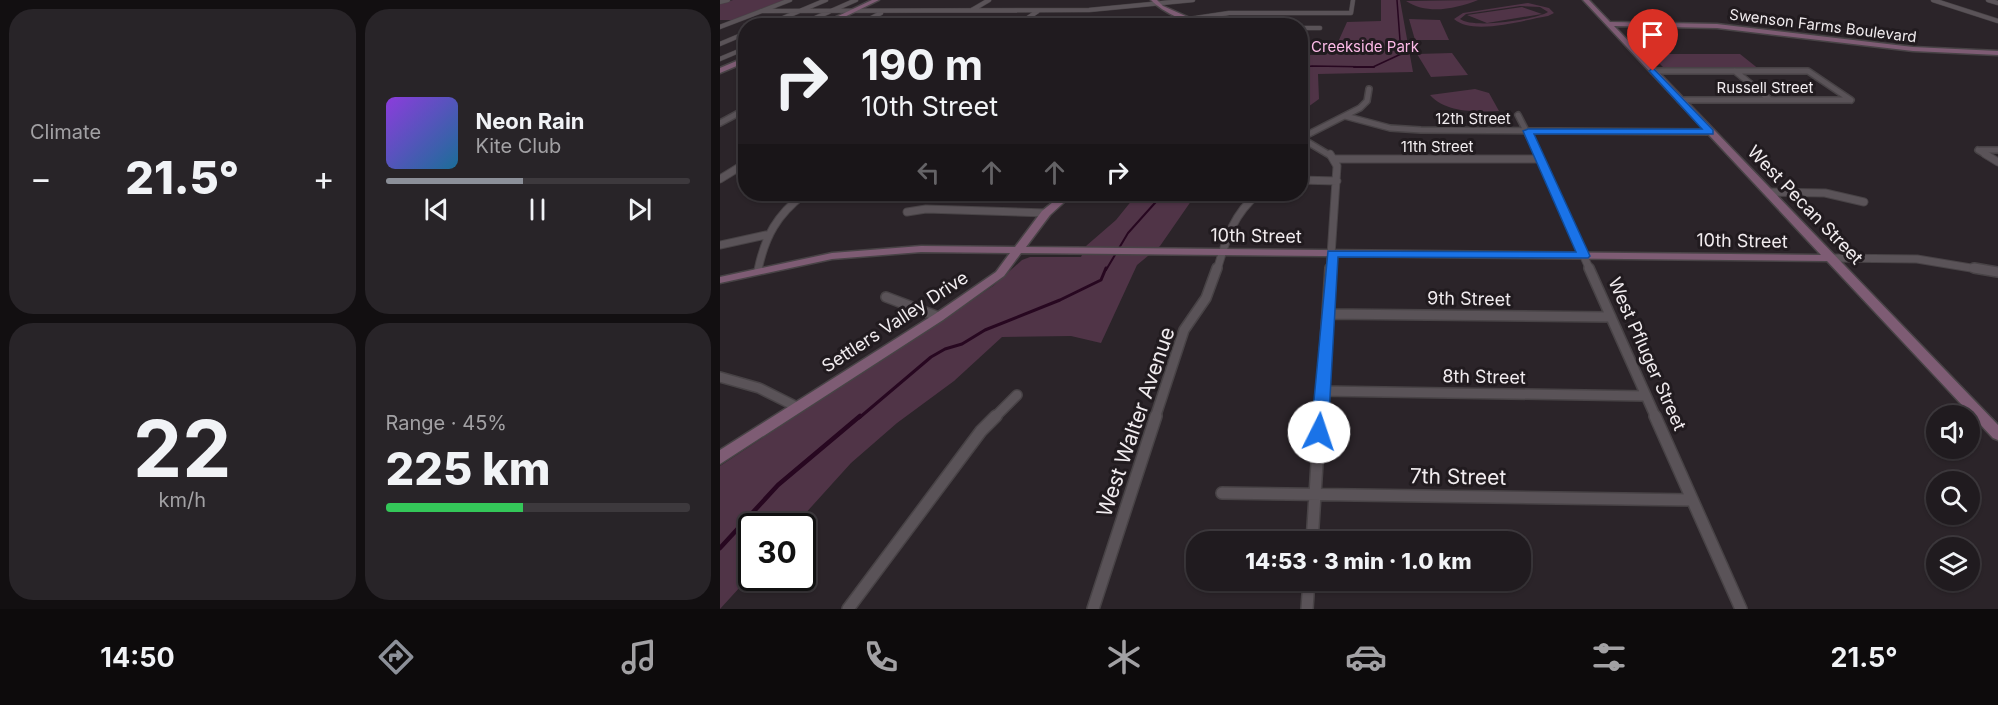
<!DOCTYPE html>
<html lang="en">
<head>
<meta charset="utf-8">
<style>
  body { margin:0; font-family:Inter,sans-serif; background:#282428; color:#f1f3f6; height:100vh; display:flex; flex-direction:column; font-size:22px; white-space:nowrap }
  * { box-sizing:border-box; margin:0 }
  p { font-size:20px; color:#a2a1a4 }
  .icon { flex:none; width:33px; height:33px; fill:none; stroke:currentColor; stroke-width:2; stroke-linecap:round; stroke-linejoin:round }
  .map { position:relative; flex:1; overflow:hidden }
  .side { display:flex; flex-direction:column; gap:9px; padding:9px; background:#120f11; width:720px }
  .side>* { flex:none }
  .top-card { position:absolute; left:18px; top:18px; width:570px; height:183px; border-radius:24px; box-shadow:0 2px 4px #0004,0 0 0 2px #3d393d; background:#201b1f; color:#f1f3f6; overflow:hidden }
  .buttons { position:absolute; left:1206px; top:405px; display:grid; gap:12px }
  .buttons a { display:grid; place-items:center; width:54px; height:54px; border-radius:50%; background:#201b1f; box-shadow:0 2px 4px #0004,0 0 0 2px #3d393d; font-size:30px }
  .speed { position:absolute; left:18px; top:513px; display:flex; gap:12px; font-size:30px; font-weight:700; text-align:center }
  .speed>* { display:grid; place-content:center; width:78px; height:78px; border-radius:50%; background:#201b1f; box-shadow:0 2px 4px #0004,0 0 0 2px #3d393d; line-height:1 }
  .speed .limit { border:3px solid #111; border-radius:9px; background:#fff; color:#111 }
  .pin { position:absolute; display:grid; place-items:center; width:51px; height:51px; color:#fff; margin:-62px -26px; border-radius:50% 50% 50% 0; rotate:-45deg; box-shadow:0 0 6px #0007 }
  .pin .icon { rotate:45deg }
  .me { position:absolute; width:66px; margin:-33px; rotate:4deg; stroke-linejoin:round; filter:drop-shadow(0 0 4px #0008) }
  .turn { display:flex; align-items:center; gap:21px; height:126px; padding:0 24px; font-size:27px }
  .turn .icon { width:78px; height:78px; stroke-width:2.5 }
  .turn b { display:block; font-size:42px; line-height:51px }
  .lanes { display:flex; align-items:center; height:57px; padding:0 24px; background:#0003; justify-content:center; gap:30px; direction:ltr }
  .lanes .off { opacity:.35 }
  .big { font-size:45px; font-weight:800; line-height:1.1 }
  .side .widget { flex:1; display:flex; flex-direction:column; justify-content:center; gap:9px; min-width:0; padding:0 21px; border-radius:24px; background:#282428 }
  .side .dial { align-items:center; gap:0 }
  .dial b { font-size:78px; line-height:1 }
  .song { display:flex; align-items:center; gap:18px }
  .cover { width:72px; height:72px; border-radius:9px; background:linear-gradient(135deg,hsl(270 70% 55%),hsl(200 70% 35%)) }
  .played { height:6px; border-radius:3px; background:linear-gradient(90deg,#8c9099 45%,#3d393d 45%) }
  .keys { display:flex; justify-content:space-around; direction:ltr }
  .heat { display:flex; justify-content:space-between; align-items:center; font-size:33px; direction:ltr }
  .charge { height:9px; border-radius:4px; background:linear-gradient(90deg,#34c759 45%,#3d393d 0) }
  .side .tiles { flex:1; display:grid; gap:9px; grid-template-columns:repeat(2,1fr) }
  .trip { position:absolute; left:466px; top:531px; width:345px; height:60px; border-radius:24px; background:#201b1f; box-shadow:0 2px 4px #0004,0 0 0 2px #3d393d; font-weight:800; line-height:60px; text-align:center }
  .tab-bar { display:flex; height:96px; justify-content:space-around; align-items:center; background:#0d0b0c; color:#a2a1a4 }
  .tab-bar .icon { width:42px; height:42px }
  .tab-bar .active { color:#8c9099 }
  .tab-bar b { font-size:27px; color:#f1f3f6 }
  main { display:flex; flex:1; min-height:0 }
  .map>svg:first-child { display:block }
  .green { fill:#503447; fill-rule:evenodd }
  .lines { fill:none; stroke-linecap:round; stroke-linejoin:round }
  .stream-far3 { stroke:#270720; stroke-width:1.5 }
  .stream-far2 { stroke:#270720; stroke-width:2 }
  .stream-far1 { stroke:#270720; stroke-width:3 }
  .stream { stroke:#270720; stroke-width:4.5 }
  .street-far4-casing { stroke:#484346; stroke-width:5 }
  .street-far3-casing { stroke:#484346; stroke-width:8 }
  .street-far2-casing { stroke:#484346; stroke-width:9 }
  .street-far1-casing { stroke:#484346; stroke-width:12 }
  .street-casing { stroke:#484346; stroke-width:14 }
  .secondary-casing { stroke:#484346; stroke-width:3 }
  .street-far4 { stroke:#5a5358; stroke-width:4 }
  .street-far3 { stroke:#5a5358; stroke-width:5 }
  .street-far2 { stroke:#5a5358; stroke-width:7 }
  .street-far1 { stroke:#5a5358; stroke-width:9 }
  .street { stroke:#5a5358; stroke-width:11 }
  .secondary { fill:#7e5c74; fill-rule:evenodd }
  .route { fill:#1a73e8; stroke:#114b97; stroke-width:1.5 }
  .labels { text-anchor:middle; stroke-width:6; stroke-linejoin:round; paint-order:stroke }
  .far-street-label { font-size:15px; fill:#f1ecef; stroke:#211b1f }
  .far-park-label { font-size:15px; fill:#fcbae7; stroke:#211b1f }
  .street-label { font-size:18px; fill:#f1ecef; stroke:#211b1f }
  .near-street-label { font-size:21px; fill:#f1ecef; stroke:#211b1f }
</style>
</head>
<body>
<main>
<section class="side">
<div class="tiles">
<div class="widget"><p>Climate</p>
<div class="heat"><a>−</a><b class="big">21.5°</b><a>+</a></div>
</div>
<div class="widget">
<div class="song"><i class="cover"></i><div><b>Neon Rain</b><p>Kite Club</p></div></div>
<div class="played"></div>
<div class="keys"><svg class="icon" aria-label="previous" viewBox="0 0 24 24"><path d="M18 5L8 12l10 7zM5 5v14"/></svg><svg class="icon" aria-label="pause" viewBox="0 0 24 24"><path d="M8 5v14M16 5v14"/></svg><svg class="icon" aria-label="next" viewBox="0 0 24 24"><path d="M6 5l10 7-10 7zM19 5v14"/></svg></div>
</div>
<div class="widget dial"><b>22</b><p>km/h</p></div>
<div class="widget"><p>Range · 45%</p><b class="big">225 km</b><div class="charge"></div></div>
</div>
</section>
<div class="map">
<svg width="1278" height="609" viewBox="0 0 1278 609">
  <rect width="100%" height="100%" fill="#2b2429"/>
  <!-- green -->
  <path class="green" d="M13 0H67L15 20H0V4Z
    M661 0H680L693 72 598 74 599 99 581 112V55H601L614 51 627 22 661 21Z
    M758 0C735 9 707 15 686 1Z
    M808 3 829 8 834 13 828 16C803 20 753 36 734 19L743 13ZM800 6 820 7 828 12C815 20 753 29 740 19L746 14Z
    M802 7 822 14 767 23 747 15Z
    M689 19 720 20 729 40H695Z
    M732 53 748 75 711 77 697 54Z
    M930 54H1020L1040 70 945 69Z
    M755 89 769 93 779 111C757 112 726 113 710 95Z
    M417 194H476L440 246 417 265 381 343 351 336 282 337 234 381 177 423 131 463 74 526H32L31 575 0 609V466L273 286 302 260 310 257H361L366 246 396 220Z"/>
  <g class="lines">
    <!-- stream-far3 -->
    <path class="stream-far3" d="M580 68 592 66 653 67 681 54 677 0"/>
    <!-- stream-far2 -->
    <path class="stream-far2" d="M634 67H654
      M580 68 588 67
      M386 270 408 233 443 194"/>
    <!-- stream-far1 -->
    <path class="stream-far1" d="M139 418 211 357 225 349 242 344 265 330 340 300 381 280 386 268"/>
    <!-- stream -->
    <path class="stream" d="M0 548 58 485 140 416"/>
    <defs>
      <path id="street-far4" d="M1213 0 1278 21
        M1268 0 1278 3
        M0 2 8 0
        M252 10 269 0
        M41 11 369 10 473 0
        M469 19 509 13H631L633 0
        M44 26 106 0
        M77 26 136 0
        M136 26 161 13
        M192 26H202
        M296 26 318 11
        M381 26 421 23 437 26
        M0 27 70 0
        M580 28H600
        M0 44 26 33
        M580 45H585
        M0 59 26 48"/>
      <path id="street-far3" d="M933 71H1088L1131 100
        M1015 71 1049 99
        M960 100H1130
        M798 115 819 156
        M625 116 670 128 701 130 990 132
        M0 123 26 109
        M581 138 611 156
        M581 138 640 108 647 101 649 89
        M1258 150 1268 156
        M1260 150H1278"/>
      <path id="street-far2" d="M610 154 617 166 610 270
        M818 154 870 270
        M1265 154 1278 162
        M615 159H820
        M0 179 26 163
        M580 180 617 181
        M1048 192 1105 193 1144 202
        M187 212 206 209 326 213
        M0 245 46 235
        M1111 258 1197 259 1263 270
        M38 270C45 236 57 215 84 194
        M497 270C506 240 513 214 538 194"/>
      <path id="street-far1" d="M869 268 936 418
        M1254 268 1278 272
        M166 297 219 317
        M608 314 891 317
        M0 377 39 388 77 407
        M602 391 926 396
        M274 418 297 395
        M435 418 464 330 486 298 497 268
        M600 418 610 268"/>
      <path id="street" d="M935 416 1021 609
        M502 493 972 500
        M592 542 600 416
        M128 609 261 431 276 416
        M373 609 436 416
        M587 609 589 580"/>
      <path id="secondary" d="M152 0H159L106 26H97Z
        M431 0H437L443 6 488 26C472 26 442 12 431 0Z
        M863 0H869L890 22 997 24 1193 47 1278 51V55L1193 51 997 28 894 26 1278 425V440L1273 438 1107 261 301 253 284 276 223 320 0 464V450L215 314 276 272 290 253 201 252 112 259 0 283V277L112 253 201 246 295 247 322 211 343 194H353L330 215 306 247 1101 255Z
        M26 57V62L0 73V68Z"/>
    </defs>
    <!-- street-far4 casing -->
    <use href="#street-far4" class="street-far4-casing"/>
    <!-- street-far3 casing -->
    <use href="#street-far3" class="street-far3-casing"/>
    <!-- street-far2 casing -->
    <use href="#street-far2" class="street-far2-casing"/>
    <!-- street-far1 casing -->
    <use href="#street-far1" class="street-far1-casing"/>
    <!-- street casing -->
    <use href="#street" class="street-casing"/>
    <!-- secondary casing -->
    <use href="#secondary" class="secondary-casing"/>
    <!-- street-far4 -->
    <use href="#street-far4" class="street-far4"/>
    <!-- street-far3 -->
    <use href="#street-far3" class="street-far3"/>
    <!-- street-far2 -->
    <use href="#street-far2" class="street-far2"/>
    <!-- street-far1 -->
    <use href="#street-far1" class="street-far1"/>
    <!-- street -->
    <use href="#street" class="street"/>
    <!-- secondary -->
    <use href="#secondary" class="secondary"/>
  </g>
  <!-- route -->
  <path class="route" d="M933 68 993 130V134H814L870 256 868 258 618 257 608 432 605 437 599 438 593 437 591 432 608 251 856 252 803 131 808 129H982L930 72 929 71Z"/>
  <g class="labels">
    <!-- far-street labels -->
    <g class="far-street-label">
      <text transform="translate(1103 26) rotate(7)" y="5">Swenson Farms Boulevard</text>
      <text x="1045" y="93">Russell Street</text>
      <text x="753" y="124">12th Street</text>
      <text x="717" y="152">11th Street</text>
    </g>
    <!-- far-park labels -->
    <g class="far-park-label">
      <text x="645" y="52">Creekside Park</text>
    </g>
    <!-- street labels -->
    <g class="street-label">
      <text transform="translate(1085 205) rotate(46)" y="6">West Pecan Street</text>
      <text transform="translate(536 236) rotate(1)" y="6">10th Street</text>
      <text transform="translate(1022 241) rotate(1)" y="6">10th Street</text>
      <text transform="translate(749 299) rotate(1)" y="6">9th Street</text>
      <text transform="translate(175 322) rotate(-33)" y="6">Settlers Valley Drive</text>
      <text transform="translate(927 354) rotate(66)" y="6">West Pfluger Street</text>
      <text transform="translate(764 377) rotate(1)" y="6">8th Street</text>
    </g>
    <!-- near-street labels -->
    <g class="near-street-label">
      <text transform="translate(416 422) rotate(-71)" y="7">West Walter Avenue</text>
      <text transform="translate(738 477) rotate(1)" y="7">7th Street</text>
    </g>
  </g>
</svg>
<div class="buttons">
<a><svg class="icon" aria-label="sound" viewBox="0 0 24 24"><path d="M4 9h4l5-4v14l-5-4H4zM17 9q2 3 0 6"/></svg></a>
<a><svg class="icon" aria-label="search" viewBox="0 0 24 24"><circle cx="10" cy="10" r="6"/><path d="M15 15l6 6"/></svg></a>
<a><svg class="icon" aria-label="layers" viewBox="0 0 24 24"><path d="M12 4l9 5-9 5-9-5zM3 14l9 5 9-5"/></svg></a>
</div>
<div class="speed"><div class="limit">30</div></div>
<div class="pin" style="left:933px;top:71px;background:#d93025"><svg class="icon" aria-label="arrive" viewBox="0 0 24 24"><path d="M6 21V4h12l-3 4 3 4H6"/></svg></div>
<svg class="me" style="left:599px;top:432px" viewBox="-20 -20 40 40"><circle r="19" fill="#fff"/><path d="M0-13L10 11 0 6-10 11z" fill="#1a73e8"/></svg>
<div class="trip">14:53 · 3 min · 1.0 km</div>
<div class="top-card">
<div class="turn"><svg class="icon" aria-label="right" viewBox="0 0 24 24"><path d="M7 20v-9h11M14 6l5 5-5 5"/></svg><div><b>190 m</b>10th Street</div></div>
<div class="lanes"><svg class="icon off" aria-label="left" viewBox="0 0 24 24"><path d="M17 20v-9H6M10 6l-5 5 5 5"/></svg><svg class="icon off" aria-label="ahead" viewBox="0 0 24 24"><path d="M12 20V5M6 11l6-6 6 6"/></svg><svg class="icon off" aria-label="ahead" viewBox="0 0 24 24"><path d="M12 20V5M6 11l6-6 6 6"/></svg><svg class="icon" aria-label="right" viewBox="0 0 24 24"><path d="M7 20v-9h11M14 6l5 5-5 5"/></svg></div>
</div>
</div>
</main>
<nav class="tab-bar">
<b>14:50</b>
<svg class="icon active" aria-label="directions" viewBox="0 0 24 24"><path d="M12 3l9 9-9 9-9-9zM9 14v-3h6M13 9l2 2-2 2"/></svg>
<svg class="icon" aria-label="music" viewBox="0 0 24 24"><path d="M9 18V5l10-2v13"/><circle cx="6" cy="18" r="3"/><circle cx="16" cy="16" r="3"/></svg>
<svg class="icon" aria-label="phone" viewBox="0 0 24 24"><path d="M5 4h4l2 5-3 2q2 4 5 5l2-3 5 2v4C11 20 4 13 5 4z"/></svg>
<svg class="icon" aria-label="climate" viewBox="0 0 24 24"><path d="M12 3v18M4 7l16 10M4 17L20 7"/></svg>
<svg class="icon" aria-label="car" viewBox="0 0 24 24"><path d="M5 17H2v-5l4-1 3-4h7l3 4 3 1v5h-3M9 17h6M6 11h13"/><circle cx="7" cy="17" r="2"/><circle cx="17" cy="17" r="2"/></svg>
<svg class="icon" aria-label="filters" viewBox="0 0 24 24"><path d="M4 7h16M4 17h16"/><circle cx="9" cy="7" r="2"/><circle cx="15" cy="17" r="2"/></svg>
<b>21.5°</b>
</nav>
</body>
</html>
